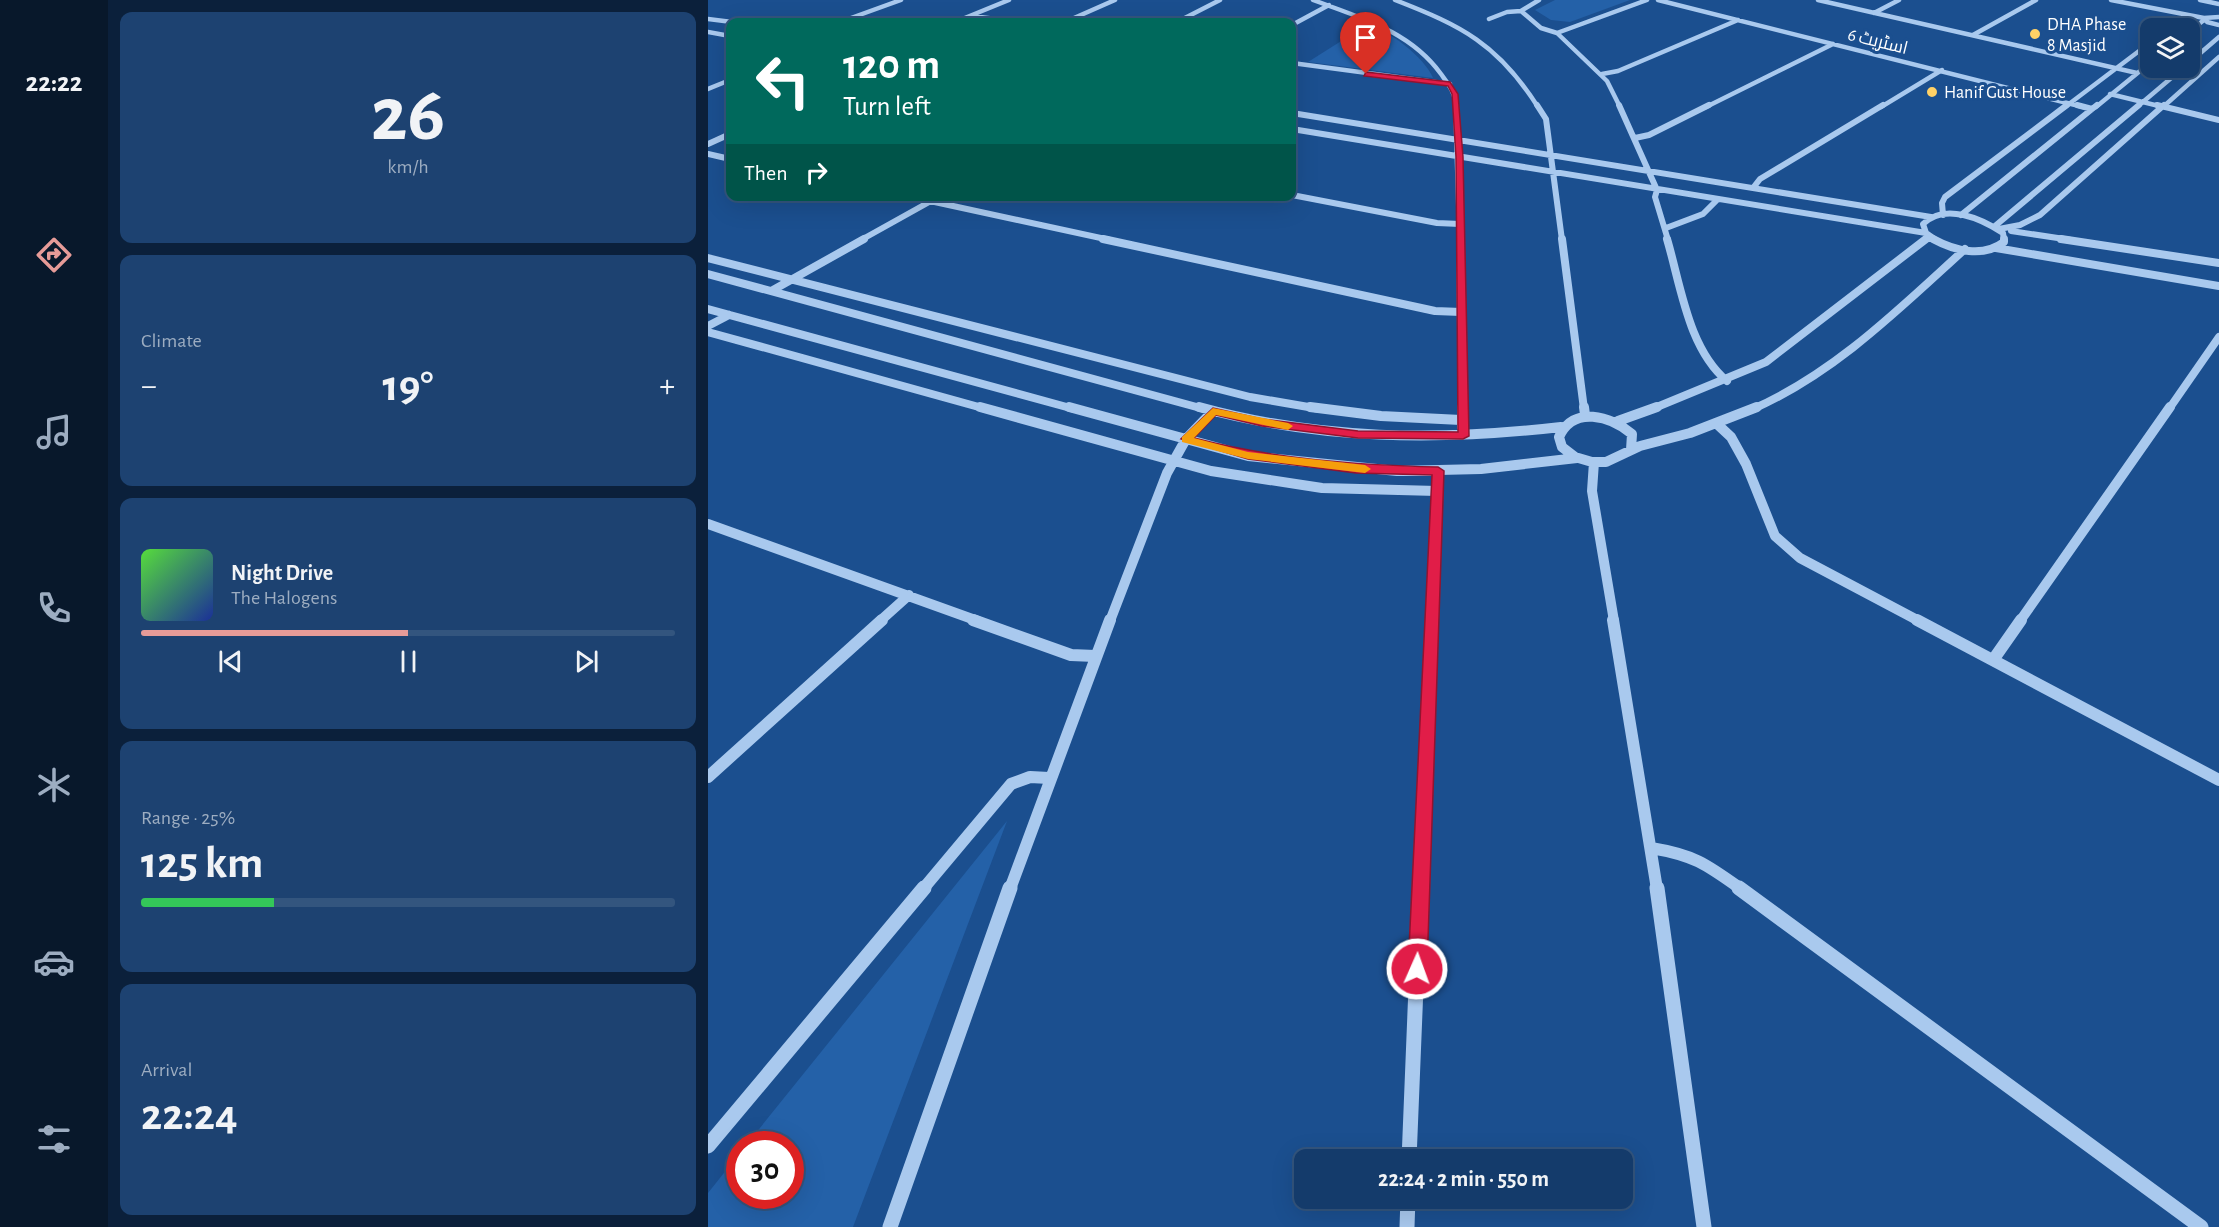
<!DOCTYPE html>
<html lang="en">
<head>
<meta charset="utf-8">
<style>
  body { margin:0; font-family:"Alegreya Sans",Cairo,sans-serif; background:#1d4271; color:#f1f3f6; height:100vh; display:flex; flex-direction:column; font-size:22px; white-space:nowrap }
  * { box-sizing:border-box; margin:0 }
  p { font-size:20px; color:#9dadc1 }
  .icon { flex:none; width:33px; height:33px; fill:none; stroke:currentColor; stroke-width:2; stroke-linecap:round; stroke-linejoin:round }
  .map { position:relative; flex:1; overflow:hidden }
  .side { display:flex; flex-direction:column; gap:12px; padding:12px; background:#0b203b; width:600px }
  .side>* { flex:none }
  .banner { position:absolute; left:18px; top:18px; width:570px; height:183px; border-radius:12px; box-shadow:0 6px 24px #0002,0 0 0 2px #33557e; background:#00695c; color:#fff; overflow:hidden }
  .buttons { position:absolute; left:1432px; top:18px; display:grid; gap:12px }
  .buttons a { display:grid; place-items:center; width:60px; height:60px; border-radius:12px; background:#143b6b; box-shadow:0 6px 24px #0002,0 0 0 2px #33557e; font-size:30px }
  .speed { position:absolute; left:18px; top:1131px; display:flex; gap:12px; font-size:30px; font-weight:700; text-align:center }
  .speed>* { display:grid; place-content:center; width:78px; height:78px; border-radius:50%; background:#143b6b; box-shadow:0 6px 24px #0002,0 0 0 2px #33557e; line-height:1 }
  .speed .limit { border:9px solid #d22; background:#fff; color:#111 }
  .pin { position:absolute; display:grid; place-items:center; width:51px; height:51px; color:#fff; margin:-62px -26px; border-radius:50% 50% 50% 0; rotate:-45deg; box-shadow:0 0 6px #0007 }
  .pin .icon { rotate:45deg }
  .me { position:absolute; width:66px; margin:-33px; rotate:2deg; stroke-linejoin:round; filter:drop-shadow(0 0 4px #0008) }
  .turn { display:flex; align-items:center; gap:21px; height:126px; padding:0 18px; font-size:27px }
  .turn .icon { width:78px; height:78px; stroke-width:2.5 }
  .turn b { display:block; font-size:42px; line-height:51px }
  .then { display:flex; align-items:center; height:57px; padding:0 18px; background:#0003; gap:12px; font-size:22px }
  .big { font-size:45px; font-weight:700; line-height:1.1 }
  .side .card { flex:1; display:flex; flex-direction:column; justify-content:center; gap:9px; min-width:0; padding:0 21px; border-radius:12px; background:#1d4271 }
  .side .dial { align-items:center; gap:0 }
  .dial b { font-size:78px; line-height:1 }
  .song { display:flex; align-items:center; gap:18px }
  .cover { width:72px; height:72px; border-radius:9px; background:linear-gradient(135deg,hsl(110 70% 55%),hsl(230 70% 35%)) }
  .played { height:6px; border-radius:3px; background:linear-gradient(90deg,#e69b98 50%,#33557e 50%) }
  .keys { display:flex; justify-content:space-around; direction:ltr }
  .heat { display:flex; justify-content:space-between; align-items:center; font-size:33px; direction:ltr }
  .charge { height:9px; border-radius:4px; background:linear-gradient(90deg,#34c759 25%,#33557e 0) }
  .trip { position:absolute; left:586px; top:1149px; width:339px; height:60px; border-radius:12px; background:#143b6b; box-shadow:0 6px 24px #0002,0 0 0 2px #33557e; font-weight:700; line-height:60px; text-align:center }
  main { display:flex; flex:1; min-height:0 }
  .tabs { display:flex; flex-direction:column; width:108px; justify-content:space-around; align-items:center; background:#08182b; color:#9dadc1 }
  .tabs .icon { width:42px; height:42px }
  .tabs .current { color:#e69b98 }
  .tabs b { font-size:27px; color:#f1f3f6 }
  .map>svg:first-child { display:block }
  .green { fill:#2461a8 }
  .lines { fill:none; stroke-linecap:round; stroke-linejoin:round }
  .minor-far5 { stroke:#a9c9ee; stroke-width:4.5 }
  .minor-far4 { stroke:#a9c9ee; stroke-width:6 }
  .minor-far3 { stroke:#a9c9ee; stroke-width:8 }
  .minor-far2 { stroke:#a9c9ee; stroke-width:10 }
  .minor-far1 { stroke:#a9c9ee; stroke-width:12 }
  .minor { stroke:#a9c9ee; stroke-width:15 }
  .route { fill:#e11d48; stroke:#92132f; stroke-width:1.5 }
  .slow { fill:#f59e0b }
  .poi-dot { fill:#ffd166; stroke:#1b4f8f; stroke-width:2 }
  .labels { text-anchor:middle; stroke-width:6; stroke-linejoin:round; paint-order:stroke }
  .far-poi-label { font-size:18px; fill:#fff; stroke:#1b4f8f; text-anchor:start }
  .far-street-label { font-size:18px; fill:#fff; stroke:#1b4f8f }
</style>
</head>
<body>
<main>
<nav class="tabs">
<b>22:22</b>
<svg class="icon current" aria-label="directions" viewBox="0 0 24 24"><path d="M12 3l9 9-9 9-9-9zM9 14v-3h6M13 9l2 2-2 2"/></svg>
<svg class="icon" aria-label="music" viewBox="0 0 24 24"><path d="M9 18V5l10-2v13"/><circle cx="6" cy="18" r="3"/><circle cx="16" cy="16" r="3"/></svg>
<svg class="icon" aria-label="phone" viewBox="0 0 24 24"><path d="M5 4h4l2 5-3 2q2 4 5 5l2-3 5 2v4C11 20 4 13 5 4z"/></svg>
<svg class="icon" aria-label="climate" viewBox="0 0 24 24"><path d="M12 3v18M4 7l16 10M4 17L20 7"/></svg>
<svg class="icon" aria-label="car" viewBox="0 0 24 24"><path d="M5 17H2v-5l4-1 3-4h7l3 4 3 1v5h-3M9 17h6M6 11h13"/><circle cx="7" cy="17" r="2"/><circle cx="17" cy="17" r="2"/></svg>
<svg class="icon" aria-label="filters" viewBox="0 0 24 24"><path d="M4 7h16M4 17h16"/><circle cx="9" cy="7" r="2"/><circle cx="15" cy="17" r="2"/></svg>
</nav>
<section class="side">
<div class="card dial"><b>26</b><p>km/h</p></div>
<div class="card"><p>Climate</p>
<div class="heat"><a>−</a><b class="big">19°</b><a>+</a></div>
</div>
<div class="card">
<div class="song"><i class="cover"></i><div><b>Night Drive</b><p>The Halogens</p></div></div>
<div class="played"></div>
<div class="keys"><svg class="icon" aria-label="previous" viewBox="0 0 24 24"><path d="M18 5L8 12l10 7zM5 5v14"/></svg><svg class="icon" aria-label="pause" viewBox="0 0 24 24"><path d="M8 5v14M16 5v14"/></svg><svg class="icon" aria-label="next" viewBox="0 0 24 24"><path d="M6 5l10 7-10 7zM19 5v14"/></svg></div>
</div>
<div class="card"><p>Range · 25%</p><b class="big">125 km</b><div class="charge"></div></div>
<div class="card"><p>Arrival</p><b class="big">22:24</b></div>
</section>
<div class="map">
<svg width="1511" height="1227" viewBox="0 0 1511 1227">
  <rect width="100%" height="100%" fill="#1b4f8f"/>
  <!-- green -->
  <path class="green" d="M847 0H922L862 22 843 20 827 10Z
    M657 26C678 26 718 59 725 78L600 62Z
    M299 821 145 1227H0V1193L31 1154 32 1196H82V1144H39Z"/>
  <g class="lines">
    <!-- minor-far5 -->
    <path class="minor-far5" d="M605 0C653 18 702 31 733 74 741 85 747 92 748 107
      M687 0C754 26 790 44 830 107
      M831 0 813 11 833 28 849 33 899 81 912 107
      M950 0 1375 107
      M1110 0 1429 73
      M1403 0 1496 18
      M1492 0 1511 4
      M1166 13 1191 0
      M264 16 311 22
      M1511 17 1496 18 1499 22 1511 25
      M0 19 24 22
      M781 19 799 12 813 11
      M132 22 193 0
      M247 22 301 0
      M357 22 407 0
      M469 22 512 0
      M584 25 621 5
      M1460 28 1478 15
      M1482 31 1496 20
      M0 32 22 36
      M849 33 939 0
      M1265 35 1328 0
      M1482 62 1511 37
      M584 63 742 84
      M894 74 910 71 1030 20
      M0 89 22 80
      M1402 94 1455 107
      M998 107 1125 44
      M1173 107 1234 70
      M1357 107 1443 42
      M1388 107 1443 62
      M1429 107 1475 68
      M1455 107 1511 57"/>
    <!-- minor-far4 -->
    <path class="minor-far4" d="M748 105 752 240
      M829 105 838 119 854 240
      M911 105 949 190 947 197 960 240
      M1369 105 1384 109
      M1449 105 1511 120
      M584 113 1223 217
      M584 129 1218 233
      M927 138 941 135 1001 105
      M0 144 22 134
      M0 154 22 159
      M1045 188 1052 179 1175 105
      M584 195 729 223 752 224
      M199 196 402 240
      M1235 215 1234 203 1237 197 1359 105
      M1253 215 1389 105
      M1287 226 1431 105
      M958 228 995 214 1009 200
      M1291 229 1312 225 1332 215 1456 105
      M1303 231 1363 240
      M153 240 223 201
      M1216 240 1221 236
      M1228 240 1218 233 1215 224C1237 202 1274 219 1295 233L1296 240"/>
    <!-- minor-far3 -->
    <path class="minor-far3" d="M395 239 727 311 753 312
      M752 239 754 409
      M854 239 876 409
      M959 239C973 286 980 348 1019 381
      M1225 239C1247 251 1275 258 1296 242V239
      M1353 239 1511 263
      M1288 248 1511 286
      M0 258 542 397 612 409
      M0 274 496 409
      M65 290 156 239
      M0 309 366 409
      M0 326 21 315
      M0 332 278 409
      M944 409 1058 362 1218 239
      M1045 409C1127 373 1192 308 1257 249
      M1461 409 1511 337"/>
    <!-- minor-far2 -->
    <path class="minor-far2" d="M272 407 503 471 614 488 729 491
      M361 407 540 456 689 471 773 469 869 458
      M491 407C611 440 731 441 853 427
      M602 407 673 416 753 420
      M754 407V427
      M876 407 877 415
      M910 421 949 407
      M1008 423 1023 437 1038 464 1067 536 1092 558 1211 621
      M923 450 924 434C903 416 865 405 851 437L854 447 867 457 884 462H898L932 446 982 433 1049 407
      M886 462 884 491 906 621
      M0 524 270 621
      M172 621 201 595
      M402 621 459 473 478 439 505 411
      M724 621 730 471
      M1312 621 1462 407"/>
    <!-- minor-far1 -->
    <path class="minor-far1" d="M265 620 363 655 387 656
      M905 620 949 889
      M1209 620 1511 780
      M1285 660 1313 620
      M0 777 174 620
      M943 848C986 855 998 864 1033 889
      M215 889 303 784 322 777 341 778
      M302 889 402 620
      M712 889 724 620"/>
    <!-- minor -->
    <path class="minor" d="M949 888 996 1227
      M1031 888 1493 1227
      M0 1146 216 888
      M701 1160 712 888
      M182 1227 302 888
      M699 1227 700 1198"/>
  </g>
  <!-- route -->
  <path class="route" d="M658 72 742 82 750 94 755 157 761 436 755 439 650 438 554 426 508 415 486 438C567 459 647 465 730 467L736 471 719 969 716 975 709 978 703 975 700 969 724 475 648 473 540 459 473 439 505 408 554 419 650 431 750 432 748 157 744 94 740 86 656 76Z"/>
  <!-- slow -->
  <path class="slow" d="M505 408 580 423 585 426 580 430 508 415 486 438 540 452 657 465 663 469 657 473 540 459 474 442V437Z"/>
  <!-- markers -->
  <g class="poi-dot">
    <circle cx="1327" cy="34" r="6"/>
    <circle cx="1224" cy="92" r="6"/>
  </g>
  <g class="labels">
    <!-- far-poi labels -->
    <g class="far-poi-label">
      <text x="1339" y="30">DHA Phase<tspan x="1339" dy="21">8 Masjid</tspan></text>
      <text x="1236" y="98">Hanif Gust House</text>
    </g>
    <!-- far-street labels -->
    <g class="far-street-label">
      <text transform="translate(1170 41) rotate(14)" y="6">اسٹریٹ 6</text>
    </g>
  </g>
</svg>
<div class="buttons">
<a><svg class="icon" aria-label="layers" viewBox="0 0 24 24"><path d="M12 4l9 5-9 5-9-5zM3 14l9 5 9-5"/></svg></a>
</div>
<div class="speed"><div class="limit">30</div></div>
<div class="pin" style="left:658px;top:74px;background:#d93025"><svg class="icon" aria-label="arrive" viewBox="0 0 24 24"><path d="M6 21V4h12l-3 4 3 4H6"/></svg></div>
<svg class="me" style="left:709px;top:969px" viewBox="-20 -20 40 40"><circle r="17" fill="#e11d48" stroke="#fff" stroke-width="3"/><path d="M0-11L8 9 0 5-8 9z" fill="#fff"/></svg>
<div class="trip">22:24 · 2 min · 550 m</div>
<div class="banner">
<div class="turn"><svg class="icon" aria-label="left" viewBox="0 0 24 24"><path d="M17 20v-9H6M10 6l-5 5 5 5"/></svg><div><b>120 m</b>Turn left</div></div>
<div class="then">Then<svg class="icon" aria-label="right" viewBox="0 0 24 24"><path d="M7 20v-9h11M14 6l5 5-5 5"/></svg></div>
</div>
</div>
</main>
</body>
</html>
